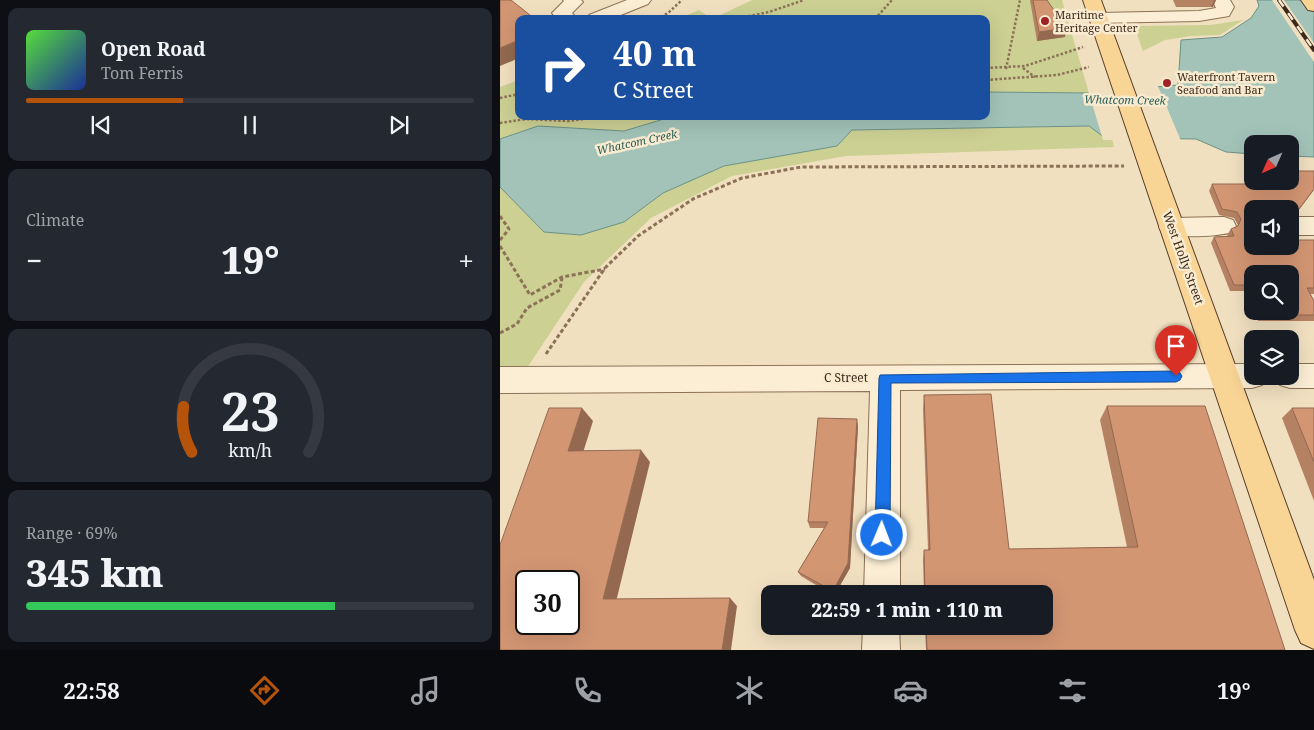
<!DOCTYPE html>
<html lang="en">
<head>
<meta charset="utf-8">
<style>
  body { margin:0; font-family:"Noto Serif",serif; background:#242831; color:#f1f3f6; height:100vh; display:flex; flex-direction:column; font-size:19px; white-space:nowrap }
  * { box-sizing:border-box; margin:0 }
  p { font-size:16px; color:#9ea1a6 }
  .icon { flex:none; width:28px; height:28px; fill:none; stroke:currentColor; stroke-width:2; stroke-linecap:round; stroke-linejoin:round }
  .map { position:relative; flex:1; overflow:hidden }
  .details { display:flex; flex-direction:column; gap:8px; padding:8px; background:#0d0f14; width:500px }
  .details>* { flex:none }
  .hud { position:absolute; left:15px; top:15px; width:475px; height:105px; border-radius:10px; box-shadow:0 5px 20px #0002; background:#1a4fa0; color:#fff; overflow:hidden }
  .needle { width:32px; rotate:225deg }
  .buttons { position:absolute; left:744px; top:135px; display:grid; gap:10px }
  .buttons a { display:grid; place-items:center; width:55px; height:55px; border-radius:10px; background:#171b24; box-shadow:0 5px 20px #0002; font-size:25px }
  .speed { position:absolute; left:15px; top:570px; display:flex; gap:10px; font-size:25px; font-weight:700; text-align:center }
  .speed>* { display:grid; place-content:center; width:65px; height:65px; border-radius:50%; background:#171b24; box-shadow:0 5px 20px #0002; line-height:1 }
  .speed .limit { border:2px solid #111; border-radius:8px; background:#fff; color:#111 }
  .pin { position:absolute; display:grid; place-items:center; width:42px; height:42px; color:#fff; margin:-51px -21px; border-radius:50% 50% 50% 0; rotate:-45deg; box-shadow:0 0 5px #0007 }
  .pin .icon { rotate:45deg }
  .me { position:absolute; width:55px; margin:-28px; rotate:1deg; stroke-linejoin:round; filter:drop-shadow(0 0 4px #0008) }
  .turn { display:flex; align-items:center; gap:18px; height:105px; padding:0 15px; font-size:22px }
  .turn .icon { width:65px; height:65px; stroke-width:2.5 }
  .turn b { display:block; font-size:35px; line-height:42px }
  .big { font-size:38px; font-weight:800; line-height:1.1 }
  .details .widget { flex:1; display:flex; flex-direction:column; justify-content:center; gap:8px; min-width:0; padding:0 18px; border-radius:10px; background:#242831 }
  .details .dial { align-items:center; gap:0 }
  .dial svg { height:130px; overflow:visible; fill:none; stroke:#363941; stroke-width:7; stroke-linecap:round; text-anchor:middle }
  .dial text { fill:#f1f3f6; stroke:none }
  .song { display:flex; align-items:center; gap:15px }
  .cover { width:60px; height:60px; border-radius:8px; background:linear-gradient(135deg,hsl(110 70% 55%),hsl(230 70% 35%)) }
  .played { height:5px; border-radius:2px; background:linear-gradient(90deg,#b45309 35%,#363941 35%) }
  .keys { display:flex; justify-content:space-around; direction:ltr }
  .heat { display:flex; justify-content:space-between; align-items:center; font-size:28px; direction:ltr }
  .charge { height:8px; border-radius:4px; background:linear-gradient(90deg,#34c759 69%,#363941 0) }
  .trip { position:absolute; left:261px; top:585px; width:292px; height:50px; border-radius:10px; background:#171b24; box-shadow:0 5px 20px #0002; font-weight:800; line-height:50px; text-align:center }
  .dock { display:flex; height:80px; justify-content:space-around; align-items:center; background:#090b0e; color:#9ea1a6 }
  .dock .icon { width:35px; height:35px }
  .dock .active { color:#b45309 }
  .dock b { font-size:22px; color:#f1f3f6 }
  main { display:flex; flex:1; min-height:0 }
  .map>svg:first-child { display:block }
  .green { fill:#ccd093 }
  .water { fill:#a3c3b8; stroke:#6a9286 }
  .pier { fill:#f1e0c0 }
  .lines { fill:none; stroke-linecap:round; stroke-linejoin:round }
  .minor-casing { stroke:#8c7156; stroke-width:2 }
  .major-casing { stroke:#5a3f2b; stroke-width:2 }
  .path-far1 { stroke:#8c7156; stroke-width:2.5; stroke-dasharray:2.5 2; stroke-linecap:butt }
  .path { stroke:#8c7156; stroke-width:3; stroke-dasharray:4 2.5; stroke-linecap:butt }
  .minor { fill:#fbeed4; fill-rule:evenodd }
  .major { fill:#f8d495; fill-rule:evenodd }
  .rail-casing { stroke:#3b291c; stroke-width:4 }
  .rail { stroke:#f8ebd0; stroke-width:2.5; stroke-dasharray:8; stroke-linecap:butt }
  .wall { fill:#b58163 }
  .shaded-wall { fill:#946950 }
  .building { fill:#d39673; stroke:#946950; fill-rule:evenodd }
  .route { fill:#1a73e8; stroke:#114b97 }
  .poi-dot { fill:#a02128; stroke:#f8ebd0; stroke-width:2 }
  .labels { text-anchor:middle; stroke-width:5; stroke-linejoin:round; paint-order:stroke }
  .far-poi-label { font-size:11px; fill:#3b291c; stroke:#f8ebd0; text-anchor:start }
  .far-water-label { font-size:11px; font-style:italic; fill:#2a5c56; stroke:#f8ebd0 }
  .street-label { font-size:12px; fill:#3b291c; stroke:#f8ebd0 }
</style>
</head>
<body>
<main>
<section class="details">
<div class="widget">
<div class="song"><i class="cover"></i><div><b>Open Road</b><p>Tom Ferris</p></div></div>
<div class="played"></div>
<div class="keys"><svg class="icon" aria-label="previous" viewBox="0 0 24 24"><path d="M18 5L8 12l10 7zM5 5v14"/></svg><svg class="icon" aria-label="pause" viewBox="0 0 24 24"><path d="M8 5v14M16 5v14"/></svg><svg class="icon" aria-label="next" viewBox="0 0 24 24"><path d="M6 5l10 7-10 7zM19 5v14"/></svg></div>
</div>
<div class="widget"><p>Climate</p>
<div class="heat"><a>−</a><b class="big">19°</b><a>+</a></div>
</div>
<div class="widget dial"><svg viewBox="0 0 100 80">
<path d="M14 69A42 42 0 1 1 86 69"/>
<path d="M14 69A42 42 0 0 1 9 41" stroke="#b45309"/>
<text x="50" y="56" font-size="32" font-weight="700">23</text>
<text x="50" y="72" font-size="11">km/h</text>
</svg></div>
<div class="widget"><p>Range · 69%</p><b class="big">345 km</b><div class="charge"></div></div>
</section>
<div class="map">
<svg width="814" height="650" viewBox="0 0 814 650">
  <rect width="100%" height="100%" fill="#f1e0c0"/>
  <!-- green -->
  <path class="green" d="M252 0H562L589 93 486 92V19H177L199 10 212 19Z
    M743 20 720 35 691 36 665 40 643 51 634 26 711 25Z
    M19 80V116H174L124 131 38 126 0 139V87Z
    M589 126 605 138H612L614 147 346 156 232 176 151 218 84 282 11 392H0V187L44 232 124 222 163 193 224 166 337 146 352 130Z"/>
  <!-- water -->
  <path class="water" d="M757 0H814V157L790 156V144H752V154L726 152 696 139 605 138 589 126 352 130 337 146 224 166 163 193 124 222 81 235 44 232 0 187V139L38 126 124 131 174 116H486V92L589 93 678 85 681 40 722 37 751 18 759 6Z"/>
  <!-- pier -->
  <path class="pier" d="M772 0H784L814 43V62Z
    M657 84 681 141 603 140 588 90Z"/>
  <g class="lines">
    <defs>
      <path id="minor" d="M63 0H81L83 2 72 13 77 19H57L52 13 64 1Z
        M127 0H151L148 4 111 19H86L89 15Z
        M712 0H730L734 7 729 16 699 21 598 23 592 22 589 18 592 14 598 13 699 11 716 8Z
        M724 217 733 220 736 226 733 232C715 237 680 238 662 233L659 227 662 221 671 218Z
        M790 217H814V235H790Z
        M752 364V376H766L762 385 752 388 400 390V594H364L370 391 0 393V367Z
        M790 364H814V388H790L780 385 776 376H790Z
        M363 626H399L400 650H362Z"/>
      <path id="major" d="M583 0H601L814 580V649L801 643 795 630Z
        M801 0H814V11L808 10Z"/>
    </defs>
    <!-- minor casing -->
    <use href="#minor" class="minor-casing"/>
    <!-- major casing -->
    <use href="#major" class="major-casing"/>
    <!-- path-far1 -->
    <path class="path-far1" d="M157 19 168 13 182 0
      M235 19 269 12 304 0
      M375 19 392 0
      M486 68 525 66 583 47
      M523 68 535 77
      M506 69 520 0
      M486 80 557 75 589 67
      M0 98 19 94
      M0 123 26 119 68 121 108 116"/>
    <!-- path -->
    <path class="path" d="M0 216 9 229 0 240
      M0 246 30 295 62 277 105 269
      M0 333 17 324 27 308 60 290 62 278
      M46 354 105 268 138 236 193 199 242 178 301 167 624 166"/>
    <!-- minor -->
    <use href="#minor" class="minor"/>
    <!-- major -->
    <use href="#major" class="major"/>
    <defs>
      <path id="rail" d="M779 0 814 50"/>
    </defs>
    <!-- rail casing -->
    <use href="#rail" class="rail-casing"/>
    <!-- rail -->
    <use href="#rail" class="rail"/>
  </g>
  <!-- wall -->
  <path class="wall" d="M530 0H547L565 37 537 41Z
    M673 0H716L713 7H676Z
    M712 184 814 190 795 215H793L752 246 814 240V294H810L814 301V321H758L753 311H790L752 274V309L745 291H730L711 243 714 237 728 236 727 235 731 229 737 227 738 225 734 218 719 215 709 191Z
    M424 395 509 549 627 547 600 420 607 406 785 650H426L425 626H545V594H424L423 560 424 550H428L423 409Z
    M792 408H814V501L782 418Z
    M358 426 350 568 335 594H331L301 576 298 572 324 528H310L308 522Z"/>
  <!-- shaded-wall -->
  <path class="shaded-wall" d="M714 0H716L713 7H711Z
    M566 28 565 37 537 41 539 32Z
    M19 40V58L0 66V48Z
    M82 408 93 421 80 462 68 451Z
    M357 419 358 426 350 568 335 594H334L333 591Z
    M141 450 150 462 115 606 103 599Z
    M230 598 237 606 231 650H222Z"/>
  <!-- building -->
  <path class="building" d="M0 0H11L35 19H19V40L0 48Z
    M533 0H547L566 28 539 32Z
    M794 171H814V189L799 209H793L792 217 790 220V209H752V246H790V240H814V288H807L814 301V315H762L760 311H790V274H752V293L749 285H734L714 237 734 236 731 229 738 226 741 219 737 212 722 209 712 184H782L785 181H790V175Z
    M491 394 509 549 638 547 607 406H705L785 650H427L426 626H545V594H425L424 550H430L424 395Z
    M49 408H82L68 451 141 450 103 599 230 598 222 650H0V545ZM26 581H69V624H26Z
    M792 408H814V462Z
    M318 418 357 419 348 563 333 591 298 572 328 522H308Z"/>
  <!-- route -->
  <path class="route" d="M676 371 680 373 682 376 680 380 676 382 391 383 390 535 387 540 382 542 378 540 375 535 379 378 380 375Z"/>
  <!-- markers -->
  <g class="poi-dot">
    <circle cx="545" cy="21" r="5"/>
    <circle cx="667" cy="83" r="5"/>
  </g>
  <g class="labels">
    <!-- far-poi labels -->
    <g class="far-poi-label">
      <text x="555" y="19">Maritime<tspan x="555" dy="13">Heritage Center</tspan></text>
      <text x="677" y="81">Waterfront Tavern<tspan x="677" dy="13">Seafood and Bar</tspan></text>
    </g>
    <!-- far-water labels -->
    <g class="far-water-label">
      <text transform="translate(625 100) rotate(1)" y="4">Whatcom Creek</text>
      <text transform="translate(137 142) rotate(-12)" y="4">Whatcom Creek</text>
    </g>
    <!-- street labels -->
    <g class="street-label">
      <text transform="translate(683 258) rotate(70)" y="4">West Holly Street</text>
      <text x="346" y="382">C Street</text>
    </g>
  </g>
</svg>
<div class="buttons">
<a><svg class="needle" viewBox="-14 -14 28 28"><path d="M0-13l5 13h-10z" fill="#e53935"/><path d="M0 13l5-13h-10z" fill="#9ea1a6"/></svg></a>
<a><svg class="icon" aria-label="sound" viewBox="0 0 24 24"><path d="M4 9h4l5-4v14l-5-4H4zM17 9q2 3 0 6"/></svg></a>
<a><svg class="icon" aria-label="search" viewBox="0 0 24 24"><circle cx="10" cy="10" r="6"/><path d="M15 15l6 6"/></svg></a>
<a><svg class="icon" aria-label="layers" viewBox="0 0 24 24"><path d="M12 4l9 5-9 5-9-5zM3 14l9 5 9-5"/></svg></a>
</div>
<div class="speed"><div class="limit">30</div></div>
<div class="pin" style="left:676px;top:376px;background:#d93025"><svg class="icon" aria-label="arrive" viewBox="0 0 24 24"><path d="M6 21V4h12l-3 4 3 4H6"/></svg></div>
<svg class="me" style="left:382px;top:535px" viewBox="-20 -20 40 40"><circle r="17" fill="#1a73e8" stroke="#fff" stroke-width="3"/><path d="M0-11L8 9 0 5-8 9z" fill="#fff"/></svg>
<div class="trip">22:59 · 1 min · 110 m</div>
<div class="hud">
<div class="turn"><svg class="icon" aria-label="right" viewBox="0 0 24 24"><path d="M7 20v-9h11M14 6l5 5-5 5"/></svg><div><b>40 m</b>C Street</div></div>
</div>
</div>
</main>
<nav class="dock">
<b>22:58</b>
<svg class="icon active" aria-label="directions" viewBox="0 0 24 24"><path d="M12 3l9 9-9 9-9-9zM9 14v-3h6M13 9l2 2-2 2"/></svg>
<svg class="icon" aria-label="music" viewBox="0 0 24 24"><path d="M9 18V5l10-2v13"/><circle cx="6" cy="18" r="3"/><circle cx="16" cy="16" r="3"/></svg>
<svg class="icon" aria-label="phone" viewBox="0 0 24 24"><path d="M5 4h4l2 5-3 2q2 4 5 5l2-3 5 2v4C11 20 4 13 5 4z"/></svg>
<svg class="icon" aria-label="climate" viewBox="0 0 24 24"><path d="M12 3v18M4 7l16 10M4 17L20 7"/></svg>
<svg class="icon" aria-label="car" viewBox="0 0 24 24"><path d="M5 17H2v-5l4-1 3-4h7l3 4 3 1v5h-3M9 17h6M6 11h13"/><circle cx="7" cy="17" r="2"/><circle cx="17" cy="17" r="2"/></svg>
<svg class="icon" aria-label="filters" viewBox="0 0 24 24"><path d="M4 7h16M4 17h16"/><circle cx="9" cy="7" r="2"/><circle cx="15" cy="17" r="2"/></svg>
<b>19°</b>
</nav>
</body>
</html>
